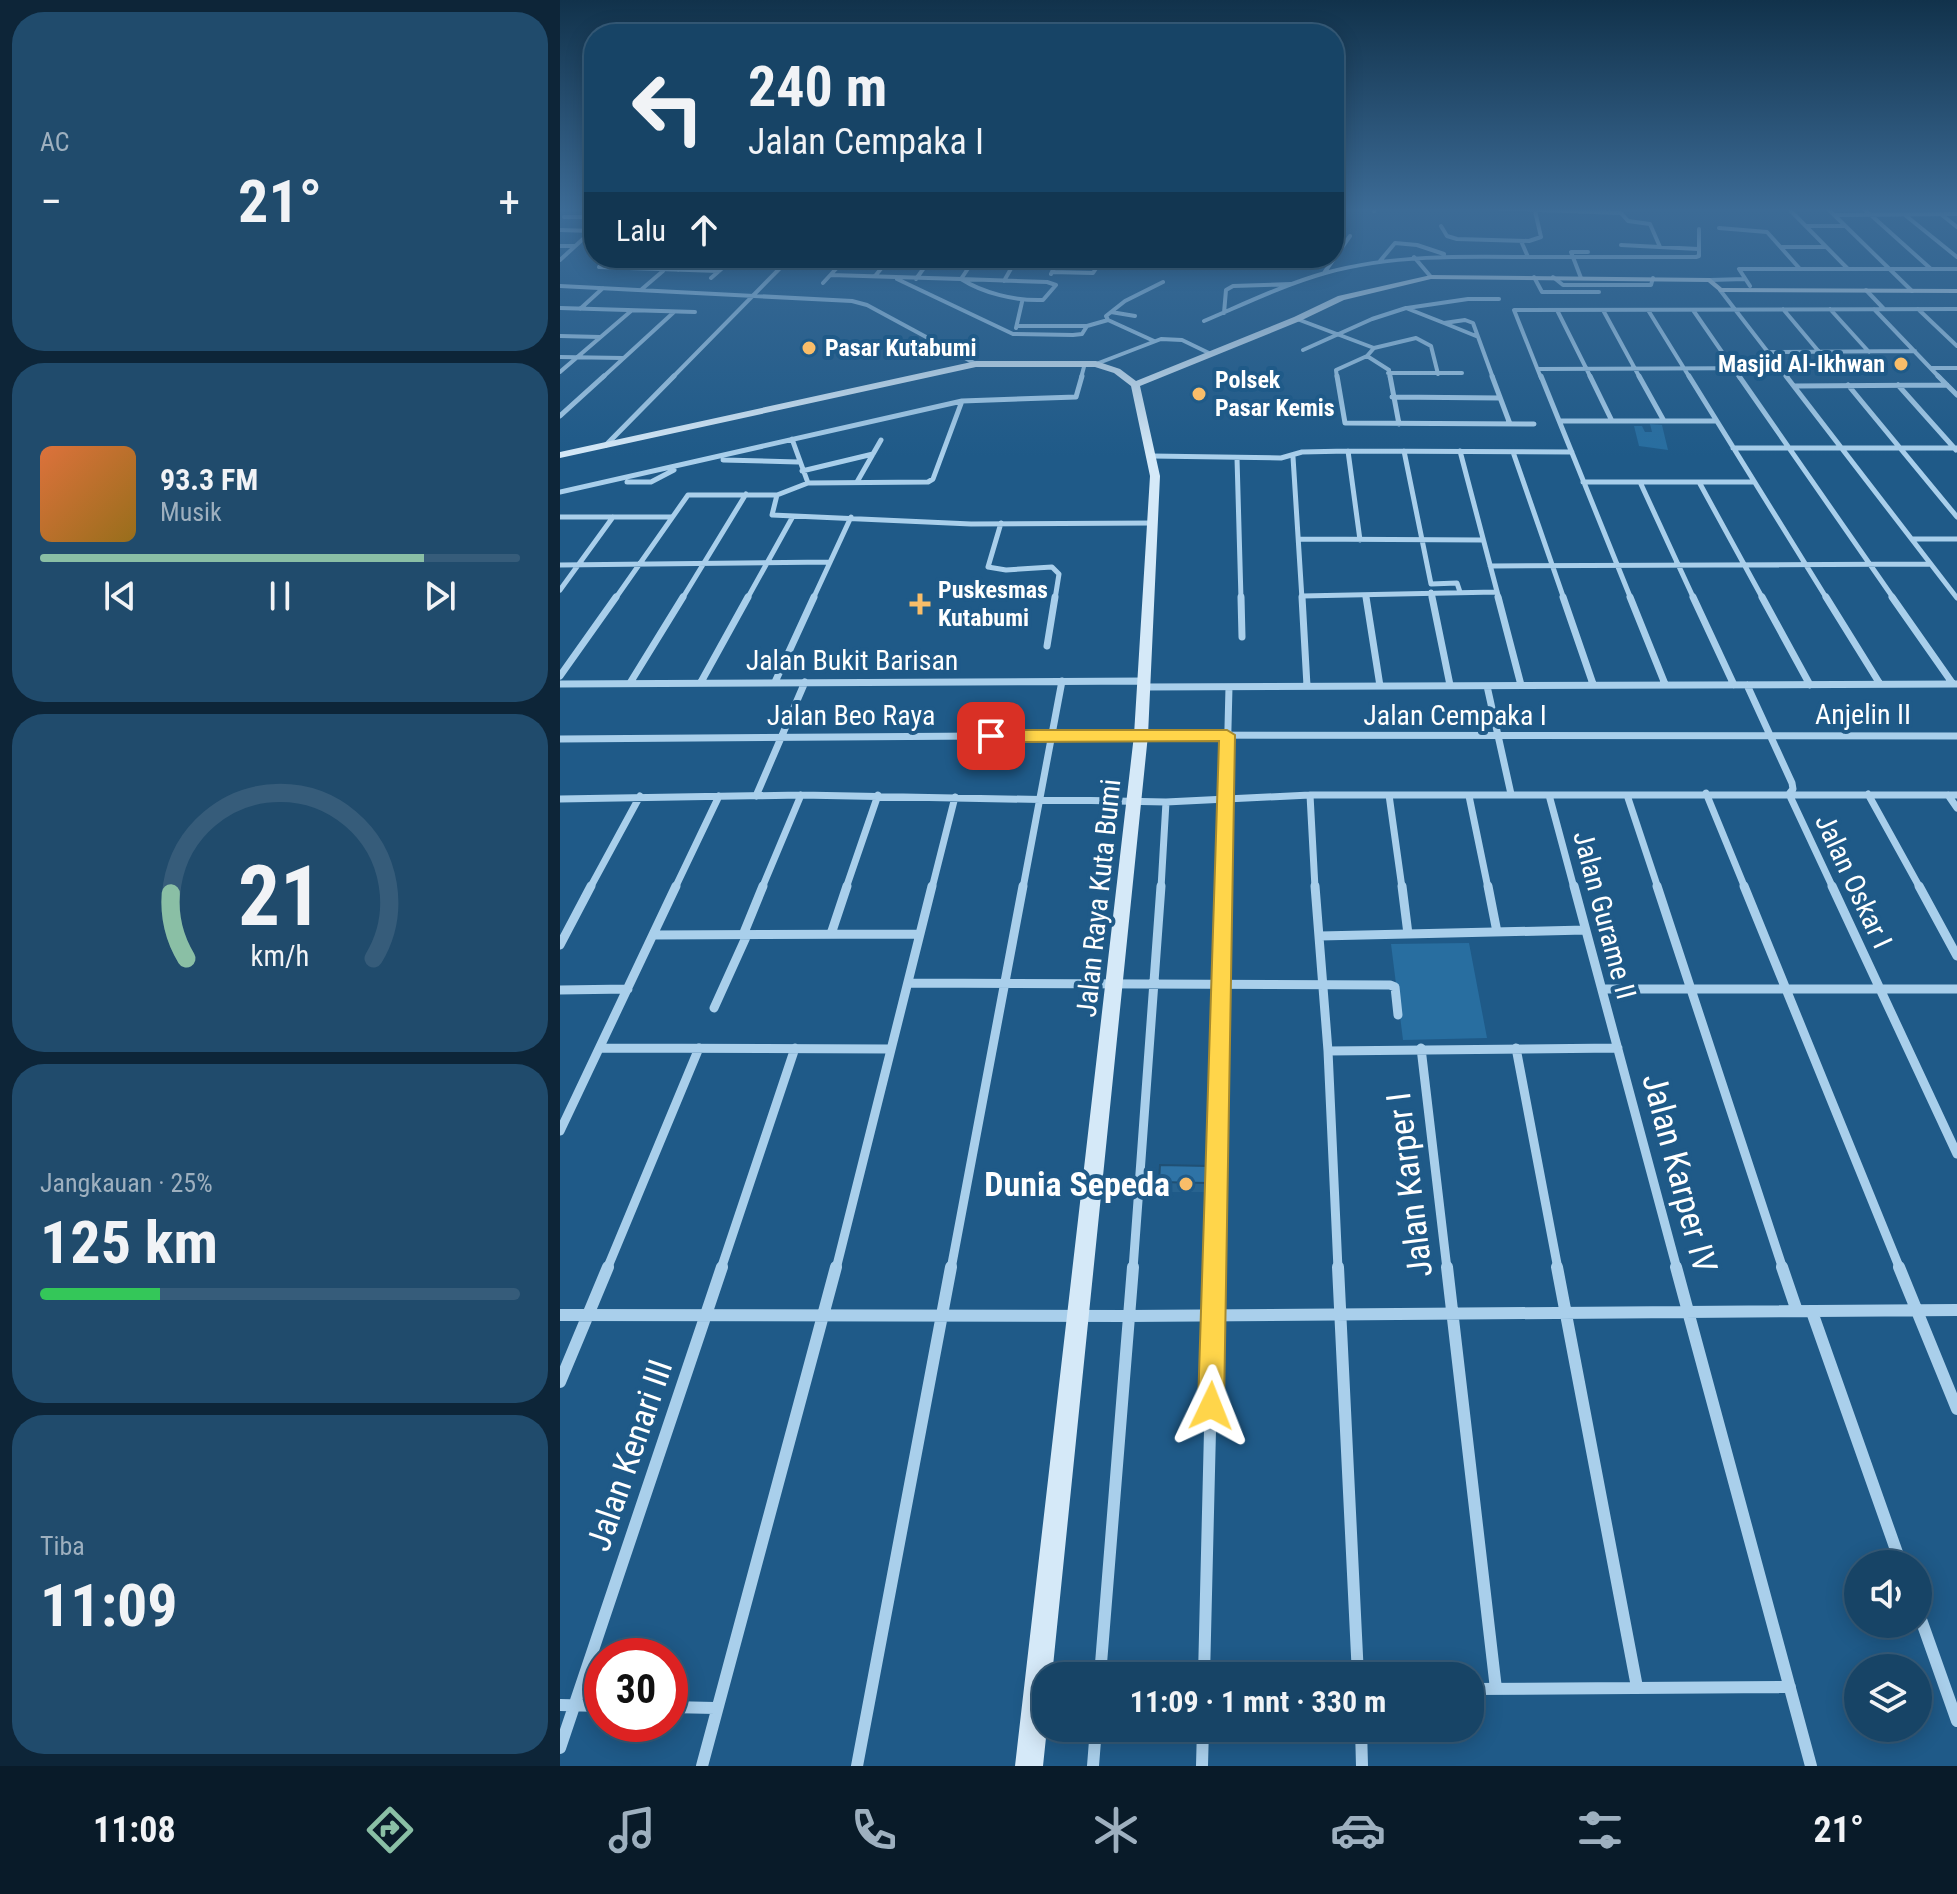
<!DOCTYPE html>
<html lang="id">
<head>
<meta charset="utf-8">
<style>
  body { margin:0; font-family:"Roboto Condensed",sans-serif; background:#204b6c; color:#f1f3f6; height:100vh; display:flex; flex-direction:column; font-size:30px; white-space:nowrap }
  * { box-sizing:border-box; margin:0 }
  p { font-size:26px; color:#9eb0bf }
  .icon { flex:none; width:44px; height:44px; fill:none; stroke:currentColor; stroke-width:2; stroke-linecap:round; stroke-linejoin:round }
  .map { position:relative; flex:1; overflow:hidden }
  .side { display:flex; flex-direction:column; gap:12px; padding:12px; background:#0d2538; width:560px }
  .side>* { flex:none }
  .top-card { position:absolute; left:24px; top:24px; width:760px; height:244px; border-radius:32px; box-shadow:0 4px 20px #0003,0 0 0 2px #365c7a; background:#174466; color:#f1f3f6; overflow:hidden }
  .buttons { position:absolute; left:1284px; top:1550px; display:grid; gap:16px }
  .buttons a { display:grid; place-items:center; width:88px; height:88px; border-radius:50%; background:#174466; box-shadow:0 4px 20px #0003,0 0 0 2px #365c7a; font-size:40px }
  .speed { position:absolute; left:24px; top:1638px; display:flex; gap:16px; font-size:40px; font-weight:700; text-align:center }
  .speed>* { display:grid; place-content:center; width:104px; height:104px; border-radius:50%; background:#174466; box-shadow:0 4px 20px #0003,0 0 0 2px #365c7a; line-height:1 }
  .speed .limit { border:12px solid #d22; background:#fff; color:#111 }
  .pin { position:absolute; display:grid; place-items:center; width:68px; height:68px; color:#fff; margin:-34px; border-radius:16px; box-shadow:0 4px 12px #0006 }
  .me { position:absolute; width:88px; margin:-44px; rotate:2deg; stroke-linejoin:round; filter:drop-shadow(0 0 6px #0008) }
  .turn { display:flex; align-items:center; gap:28px; height:168px; padding:0 32px; font-size:36px }
  .turn .icon { width:104px; height:104px; stroke-width:2.5 }
  .turn b { display:block; font-size:56px; line-height:68px }
  .then { display:flex; align-items:center; height:76px; padding:0 32px; background:#0003; gap:16px; font-size:30px }
  .big { font-size:60px; font-weight:700; line-height:1.1 }
  .side .widget { flex:1; display:flex; flex-direction:column; justify-content:center; gap:12px; min-width:0; padding:0 28px; border-radius:32px; background:#204b6c }
  .side .dial { align-items:center; gap:0 }
  .dial svg { height:208px; overflow:visible; fill:none; stroke:#365c7a; stroke-width:7; stroke-linecap:round; text-anchor:middle }
  .dial text { fill:#f1f3f6; stroke:none }
  .song { display:flex; align-items:center; gap:24px }
  .cover { width:96px; height:96px; border-radius:12px; background:linear-gradient(135deg,hsl(20 70% 55%),hsl(40 70% 35%)) }
  .played { height:8px; border-radius:4px; background:linear-gradient(90deg,#8abfa5 80%,#365c7a 80%) }
  .keys { display:flex; justify-content:space-around; direction:ltr }
  .heat { display:flex; justify-content:space-between; align-items:center; font-size:44px; direction:ltr }
  .charge { height:12px; border-radius:6px; background:linear-gradient(90deg,#34c759 25%,#365c7a 0) }
  .trip { position:absolute; left:472px; top:1662px; width:452px; height:80px; border-radius:32px; background:#174466; box-shadow:0 4px 20px #0003,0 0 0 2px #365c7a; font-weight:700; line-height:80px; text-align:center }
  .dock { display:flex; height:128px; justify-content:space-around; align-items:center; background:#091b29; color:#9eb0bf }
  .dock .icon { width:56px; height:56px }
  .dock .current { color:#8abfa5 }
  .dock b { font-size:36px; color:#f1f3f6 }
  main { display:flex; flex:1; min-height:0 }
  .map>svg:first-child { display:block }
  .green { fill:#286ea0 }
  .lines { fill:none; stroke-linecap:round; stroke-linejoin:round }
  .street-far4 { stroke:#a9cfeb; stroke-width:4 }
  .street-far3 { stroke:#a9cfeb; stroke-width:5 }
  .street-far2 { stroke:#a9cfeb; stroke-width:7 }
  .street-far1 { stroke:#a9cfeb; stroke-width:9 }
  .street { stroke:#a9cfeb; stroke-width:12 }
  .secondary { fill:#d5e9f8; fill-rule:evenodd }
  .wall { fill:#28638f }
  .building { fill:#2e73a6; stroke:#205074; stroke-width:2 }
  .route { fill:#ffd54a; stroke:#a68a30; stroke-width:2 }
  .poi-dot { fill:#f9bd69; stroke:#1f5a88; stroke-width:3 }
  .labels { text-anchor:middle; stroke-width:8; stroke-linejoin:round; paint-order:stroke }
  .far-poi-label { font-size:24px; font-weight:bold; fill:#fff; stroke:#1f5a88; text-anchor:start }
  .street-label { font-size:28px; fill:#fff; stroke:#1f5a88 }
  .near-street-label { font-size:34px; fill:#fff; stroke:#1f5a88 }
  .near-poi-label { font-size:34px; font-weight:bold; fill:#fff; stroke:#1f5a88; text-anchor:end }
</style>
</head>
<body>
<main>
<section class="side">
<div class="widget"><p>AC</p>
<div class="heat"><a>−</a><b class="big">21°</b><a>+</a></div>
</div>
<div class="widget">
<div class="song"><i class="cover"></i><div><b>93.3 FM</b><p>Musik</p></div></div>
<div class="played"></div>
<div class="keys"><svg class="icon" aria-label="previous" viewBox="0 0 24 24"><path d="M18 5L8 12l10 7zM5 5v14"/></svg><svg class="icon" aria-label="pause" viewBox="0 0 24 24"><path d="M8 5v14M16 5v14"/></svg><svg class="icon" aria-label="next" viewBox="0 0 24 24"><path d="M6 5l10 7-10 7zM19 5v14"/></svg></div>
</div>
<div class="widget dial"><svg viewBox="0 0 100 80">
<path d="M14 69A42 42 0 1 1 86 69"/>
<path d="M14 69A42 42 0 0 1 8 44" stroke="#8abfa5"/>
<text x="50" y="56" font-size="32" font-weight="700">21</text>
<text x="50" y="72" font-size="11">km/h</text>
</svg></div>
<div class="widget"><p>Jangkauan · 25%</p><b class="big">125 km</b><div class="charge"></div></div>
<div class="widget"><p>Tiba</p><b class="big">11:09</b></div>
</section>
<div class="map">
<svg width="1397" height="1766" viewBox="0 0 1397 1766">
  <rect width="100%" height="100%" fill="#1f5a88"/>
  <!-- green -->
  <path class="green" d="M1090 424 1102 425 1108 450 1079 446 1074 426H1082L1085 432H1092Z
    M909 943 927 1038 843 1040 831 944Z"/>
  <g class="lines">
    <!-- street-far4 -->
    <path class="street-far4" d="M924 208 1061 213 1068 221 1090 224 1100 247
      M1228 208 1288 269
      M1267 208 1352 291
      M1303 208 1371 269
      M814 211 815 208
      M1274 215 1397 214
      M1345 215 1397 257
      M1382 215 1397 227
      M4 217H34
      M881 226 887 236 897 239 969 241 981 237 975 211
      M1246 226H1285
      M1159 228 1207 232 1240 269
      M0 230 32 231
      M961 241 968 257H1136L1139 256V229
      M1061 245 1138 249
      M0 246H14
      M1222 247H1266
      M854 257 871 277
      M0 260 34 229
      M820 261 835 243 857 245 884 254
      M39 267 159 271
      M39 267 47 258
      M118 270 132 258
      M492 272 533 273 543 258
      M764 273 790 236
      M491 274 499 258
      M271 275 401 279
      M315 276 330 258
      M974 277 982 292H1039
      M993 277 1003 285H1091L1093 278
      M151 278 174 258
      M1021 278 1011 252H1028
      M337 279 453 334 513 335 522 334 527 326
      M356 279 371 258
      M401 279 487 282 496 285 483 300C455 301 423 293 401 279Z
      M401 279 415 258
      M1150 280 1185 279
      M444 281 457 258
      M263 283 286 258
      M0 286 292 301 307 305 416 364
      M1190 286 1179 269H1397
      M82 289 103 271
      M1160 290 1228 378
      M1306 290 1324 309
      M0 308 135 312
      M847 308 908 299H939
      M20 309 43 288
      M1223 309 1260 353
      M1270 309 1309 352
      M1314 309 1380 378
      M1358 309 1397 346
      M997 310 1031 378
      M1043 310 1080 378
      M1088 310 1130 378
      M1133 310 1180 378
      M551 312 575 316
      M664 313 666 290 673 286 731 284
      M737 319 814 348
      M548 320 546 316 565 301 603 282
      M644 321C684 304 723 285 765 273 831 255 900 256 968 257
      M457 326H527L548 320 594 341
      M456 328 462 302
      M0 336 40 337
      M916 336 884 323 905 320 913 323 933 378
      M743 350 812 319 846 308 884 323
      M1211 352 1355 351
      M0 357 63 358
      M536 364 601 339 622 340 651 354
      M1372 368H1397
      M979 369 1223 368
      M0 372 71 311
      M828 373H902
      M42 378 114 312
      M112 378 230 258
      M521 378 525 363
      M777 378 776 370 807 356
      M830 378 829 370 807 356 814 348 856 338 871 346 878 374
      M981 378 954 310 1397 309"/>
    <!-- street-far3 -->
    <path class="street-far3" d="M777 376 785 423 974 424
      M830 376 839 424
      M932 376 950 424
      M981 376 1071 599
      M1030 376 1052 421
      M1079 376 1104 421
      M1129 376 1267 599
      M1179 376 1334 599
      M1226 376 1397 598
      M1378 376 1397 395
      M1288 385 1397 517
      M1338 385 1396 450
      M1235 386 1387 385
      M832 397 940 398
      M0 416 44 376
      M1000 421H1156
      M232 439 248 483 368 482 373 479 402 401
      M46 445 114 376
      M1173 448H1397
      M788 451 800 540
      M844 451 871 584 897 583 900 592
      M900 451 939 599
      M953 452 1004 599
      M592 456 721 458 742 452 788 451 1012 452
      M733 457 742 599
      M677 458 681 599
      M163 460 238 462
      M242 471 313 454
      M67 482H91L114 470
      M297 482 321 440
      M1023 482H1194
      M1080 482 1134 599
      M1139 482 1203 599
      M0 492 402 401 516 397 522 376
      M217 495 248 483
      M0 517H111
      M441 523 428 567 446 570 492 567 499 574 495 599
      M739 539 923 540
      M1352 539H1397
      M0 565 270 562
      M930 566 1370 564
      M0 590 53 517
      M871 592 872 599
      M742 596 936 592
      M55 599 128 495H217L212 515 411 524 594 523
      M122 599 186 494
      M187 599 232 518
      M253 599 291 517"/>
    <!-- street-far2 -->
    <path class="street-far2" d="M681 597 682 637
      M742 597 747 686
      M806 597 820 686
      M872 597 890 685
      M938 597 961 685
      M1003 597 1033 684
      M1070 597 1105 684
      M1133 597 1174 685
      M1202 597 1250 685
      M1266 597 1320 684
      M1332 597 1393 684
      M487 646 495 597
      M0 676 56 597
      M141 682 188 597
      M215 682 254 597
      M70 683 123 597
      M0 684 584 681
      M1187 685 1232 783 1233 789 1229 794
      M927 686 951 794
      M584 687 1397 684
      M0 739 581 735 1397 736
      M1146 793 1185 888
      M1229 794 1273 888
      M1308 794 1360 888
      M750 795 755 888
      M829 795 842 888
      M989 795 1014 888
      M1067 795 1098 888
      M1388 795 1397 808
      M196 796 245 682
      M909 796 928 888
      M0 799 241 795 606 802 750 795H1397
      M30 888 80 796
      M115 888 159 796
      M202 888 241 795
      M286 888 318 795
      M372 888 395 797
      M463 888 502 681
      M601 888 606 802
      M664 888 669 687"/>
    <!-- street-far1 -->
    <path class="street-far1" d="M755 886 768 1051 778 1269
      M842 886 848 934
      M928 886 937 932
      M1014 886 1117 1269
      M1097 886 1223 1269
      M1184 886 1340 1269
      M1272 886 1397 1154
      M1359 886 1397 956
      M271 934 287 886
      M93 935 360 934
      M183 935 203 886
      M760 936 1025 930
      M0 945 31 886
      M348 983 830 985 835 987 838 1015
      M1043 989H1397
      M0 990 68 989
      M154 1008 187 935
      M40 1048 331 1049
      M861 1048 887 1269
      M956 1048 998 1269
      M768 1051 1058 1048
      M0 1131 116 886
      M47 1269 139 1048
      M161 1269 235 1048
      M276 1269 372 886
      M391 1269 463 886
      M573 1269 601 886
      M654 1269 664 886"/>
    <!-- street -->
    <path class="street" d="M778 1267 798 1676
      M887 1267 936 1689
      M997 1267 1077 1687
      M1116 1267 1251 1766
      M1222 1267 1237 1311
      M1339 1267 1397 1409
      M1252 1312 1341 1564
      M0 1315 567 1316 1397 1310
      M0 1382 48 1267
      M1358 1611 1397 1721
      M540 1676 573 1267
      M644 1676 654 1267
      M910 1689 1230 1687
      M0 1705 42 1706
      M110 1707 155 1708
      M801 1728 802 1766
      M0 1748 162 1267
      M142 1766 276 1267
      M297 1766 391 1267
      M533 1766 536 1728
      M642 1766 643 1728"/>
    <!-- secondary -->
    <path class="secondary" d="M871 275 1150 278 1162 288 1397 289V293L1160 292 1148 282 871 279 784 300 740 321 580 386 600 476 588 735 492 1676H486L487 1728 483 1766H455L574 735 590 476 571 386 554 373 535 367H416L0 458V452L416 361H536L560 369 576 381 734 317 778 296Z"/>
  </g>
  <!-- wall -->
  <path class="wall" d="M648 1166V1192H601L599 1182Z"/>
  <!-- building -->
  <path class="building" d="M600 1165 648 1166 647 1183 599 1182Z"/>
  <!-- sky -->
  <linearGradient id="sky" x2="0" y2="1"><stop stop-color="#11324b"/><stop offset="0.46" stop-color="#3c6b96"/><stop offset="1" stop-color="#3c6b96" stop-opacity="0"/></linearGradient>
  <rect width="1397" height="456" fill="url(#sky)"/>
  <!-- route -->
  <path class="route" d="M431 730H667L675 735 664 1406 660 1415 651 1419 642 1415 638 1406 659 741 431 742 423 736Z"/>
  <!-- markers -->
  <g class="poi-dot">
    <circle cx="249" cy="348" r="8"/>
    <circle cx="1341" cy="364" r="8"/>
    <circle cx="639" cy="394" r="8"/>
    <path d="M356 592h8v8h8v8h-8v8h-8v-8h-8v-8h8z"/>
    <circle cx="626" cy="1184" r="8"/>
  </g>
  <g class="labels">
    <!-- far-poi labels -->
    <g class="far-poi-label">
      <text x="265" y="356">Pasar Kutabumi</text>
      <text x="1325" y="372" text-anchor="end">Masjid Al-Ikhwan</text>
      <text x="655" y="388">Polsek<tspan x="655" dy="28">Pasar Kemis</tspan></text>
      <text x="378" y="598">Puskesmas<tspan x="378" dy="28">Kutabumi</tspan></text>
    </g>
    <!-- street labels -->
    <g class="street-label">
      <text x="292" y="670">Jalan Bukit Barisan</text>
      <text x="1303" y="724">Anjelin II</text>
      <text x="291" y="725">Jalan Beo Raya</text>
      <text x="895" y="725">Jalan Cempaka I</text>
      <text transform="translate(1294 881) rotate(65)" y="10">Jalan Oskar I</text>
      <text transform="translate(538 898) rotate(-84)" y="10">Jalan Raya Kuta Bumi</text>
      <text transform="translate(1045 915) rotate(75)" y="10">Jalan Gurame II</text>
    </g>
    <!-- near-street labels -->
    <g class="near-street-label">
      <text transform="translate(1120 1173) rotate(75)" y="12">Jalan Karper IV</text>
      <text transform="translate(849 1185) rotate(-97)" y="12">Jalan Karper I</text>
      <text transform="translate(69 1455) rotate(-71)" y="12">Jalan Kenari III</text>
    </g>
    <!-- near-poi labels -->
    <g class="near-poi-label">
      <text x="610" y="1196">Dunia Sepeda</text>
    </g>
  </g>
</svg>
<div class="buttons">
<a><svg class="icon" aria-label="sound" viewBox="0 0 24 24"><path d="M4 9h4l5-4v14l-5-4H4zM17 9q2 3 0 6"/></svg></a>
<a><svg class="icon" aria-label="layers" viewBox="0 0 24 24"><path d="M12 4l9 5-9 5-9-5zM3 14l9 5 9-5"/></svg></a>
</div>
<div class="speed"><div class="limit">30</div></div>
<div class="pin" style="left:431px;top:736px;background:#d93025"><svg class="icon" aria-label="arrive" viewBox="0 0 24 24"><path d="M6 21V4h12l-3 4 3 4H6"/></svg></div>
<svg class="me" style="left:651px;top:1406px" viewBox="-20 -20 40 40"><path d="M0-17L14 15 0 8-14 15z" fill="#ffd54a" stroke="#fff" stroke-width="4"/></svg>
<div class="trip">11:09 · 1 mnt · 330 m</div>
<div class="top-card">
<div class="turn"><svg class="icon" aria-label="left" viewBox="0 0 24 24"><path d="M17 20v-9H6M10 6l-5 5 5 5"/></svg><div><b>240 m</b>Jalan Cempaka I</div></div>
<div class="then">Lalu<svg class="icon" aria-label="ahead" viewBox="0 0 24 24"><path d="M12 20V5M6 11l6-6 6 6"/></svg></div>
</div>
</div>
</main>
<nav class="dock">
<b>11:08</b>
<svg class="icon current" aria-label="directions" viewBox="0 0 24 24"><path d="M12 3l9 9-9 9-9-9zM9 14v-3h6M13 9l2 2-2 2"/></svg>
<svg class="icon" aria-label="music" viewBox="0 0 24 24"><path d="M9 18V5l10-2v13"/><circle cx="6" cy="18" r="3"/><circle cx="16" cy="16" r="3"/></svg>
<svg class="icon" aria-label="phone" viewBox="0 0 24 24"><path d="M5 4h4l2 5-3 2q2 4 5 5l2-3 5 2v4C11 20 4 13 5 4z"/></svg>
<svg class="icon" aria-label="climate" viewBox="0 0 24 24"><path d="M12 3v18M4 7l16 10M4 17L20 7"/></svg>
<svg class="icon" aria-label="car" viewBox="0 0 24 24"><path d="M5 17H2v-5l4-1 3-4h7l3 4 3 1v5h-3M9 17h6M6 11h13"/><circle cx="7" cy="17" r="2"/><circle cx="17" cy="17" r="2"/></svg>
<svg class="icon" aria-label="filters" viewBox="0 0 24 24"><path d="M4 7h16M4 17h16"/><circle cx="9" cy="7" r="2"/><circle cx="15" cy="17" r="2"/></svg>
<b>21°</b>
</nav>
</body>
</html>
